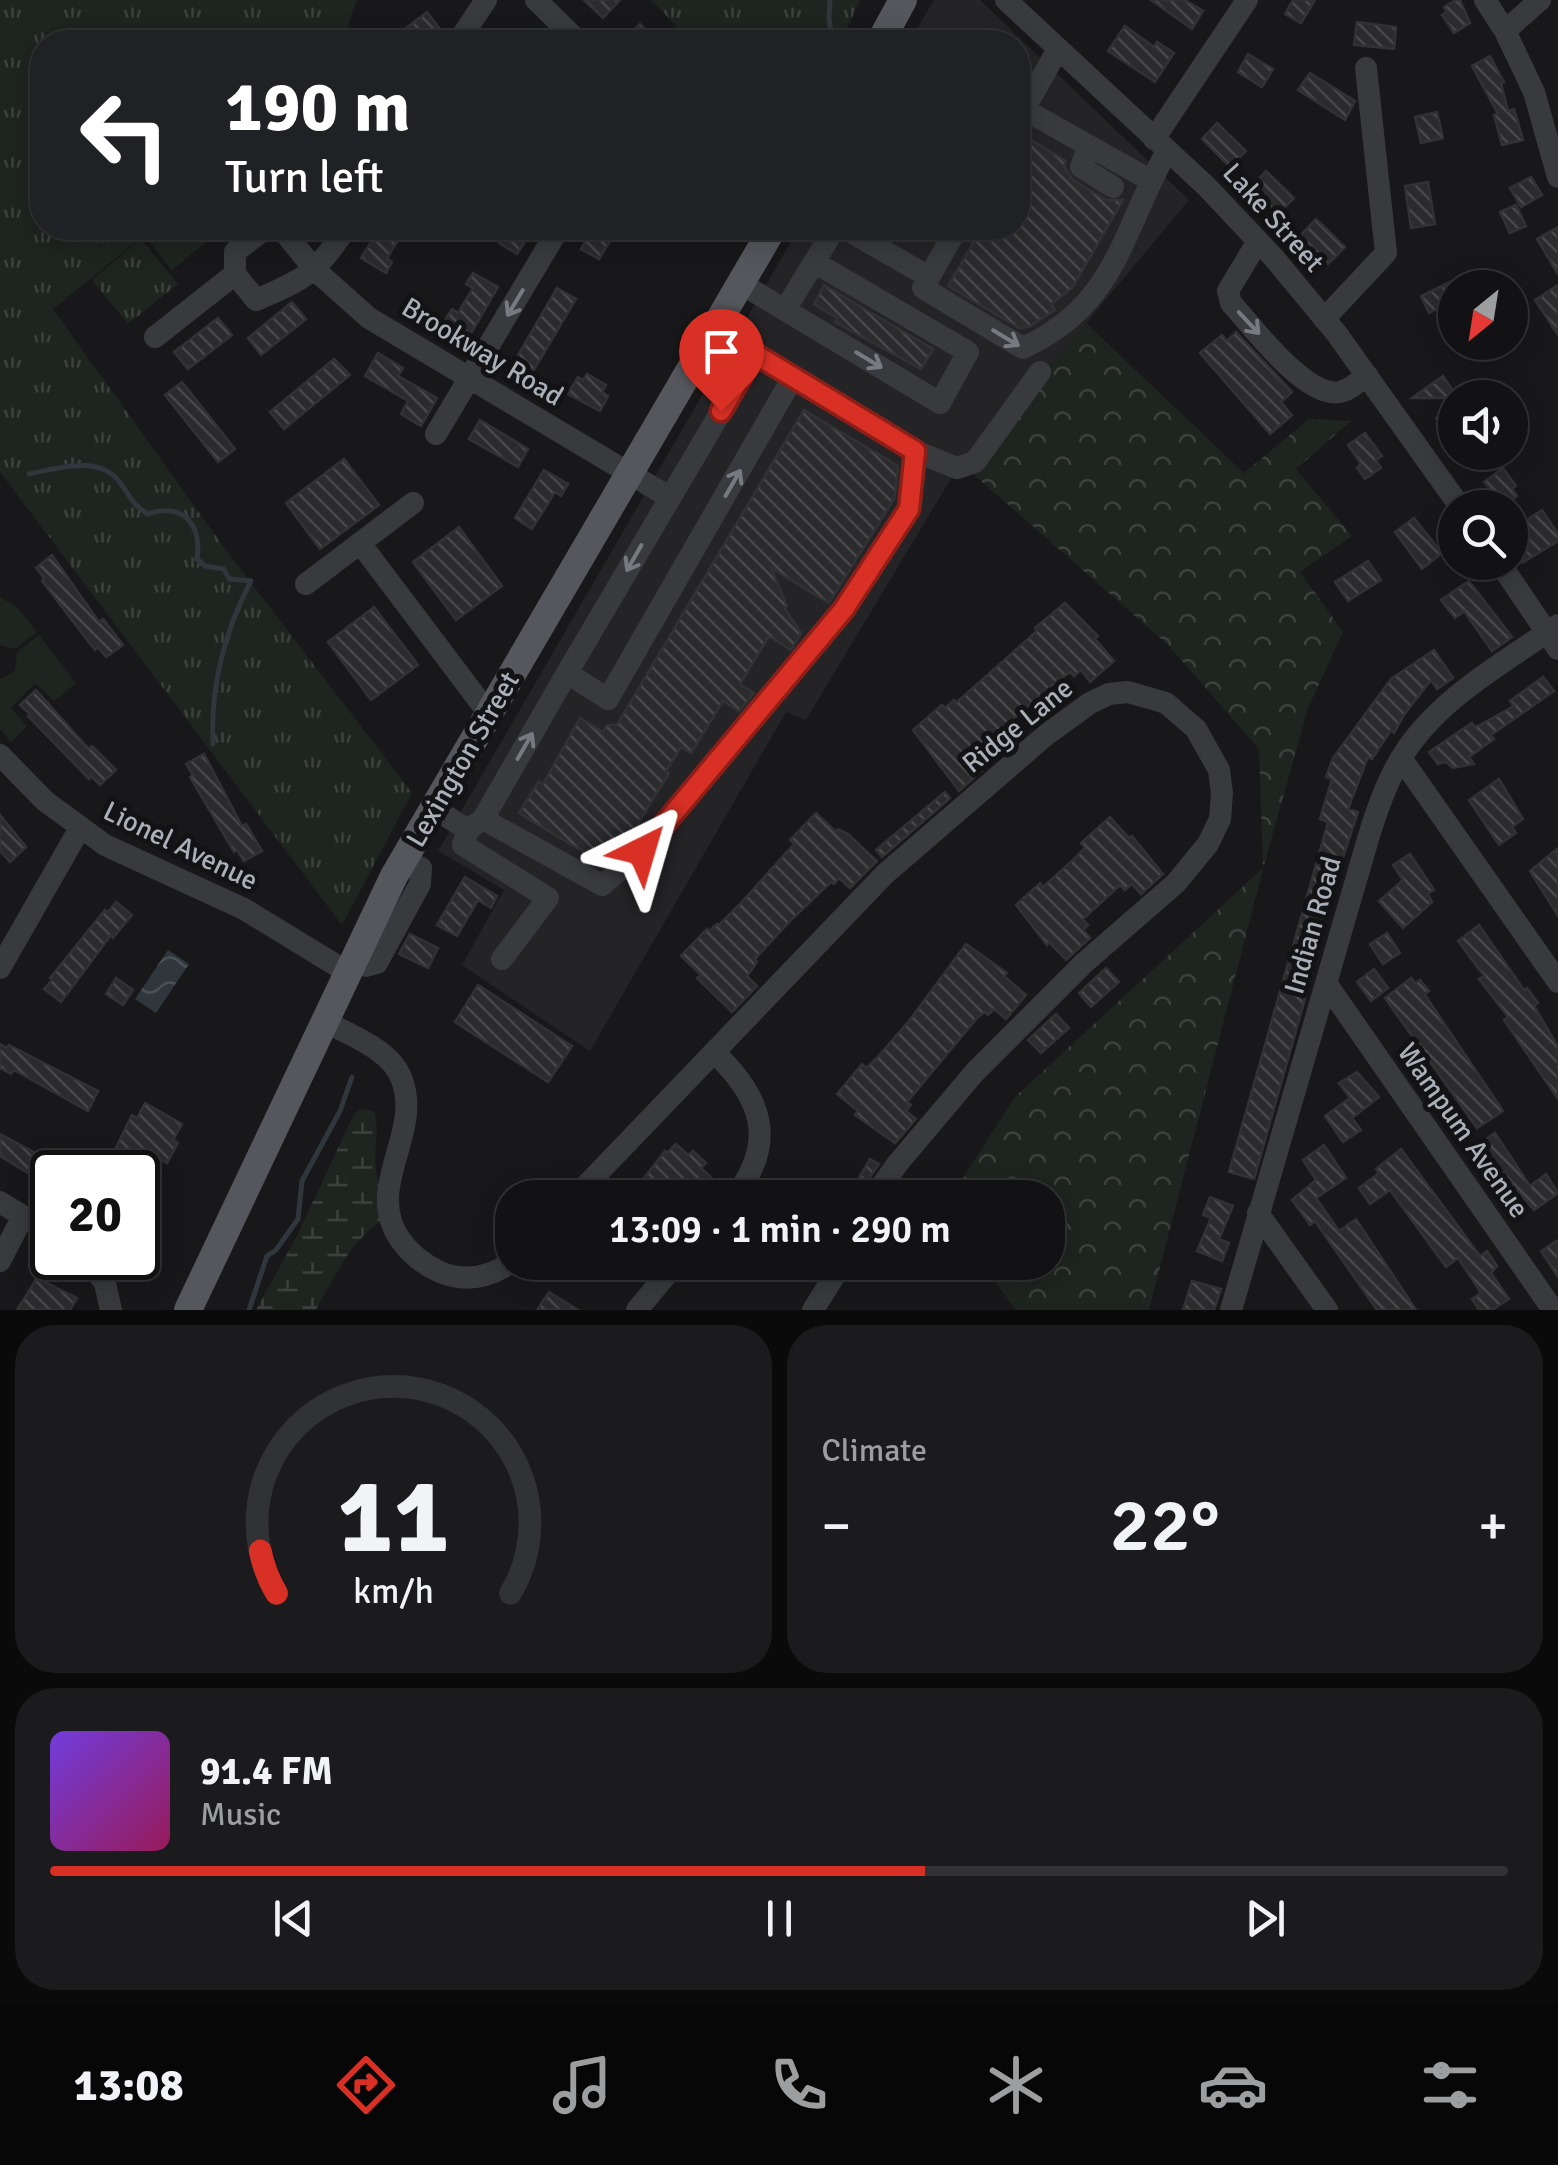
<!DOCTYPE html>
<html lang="en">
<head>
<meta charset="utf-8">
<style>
  body { margin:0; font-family:Signika,sans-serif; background:#1b1b1d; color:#f1f3f6; height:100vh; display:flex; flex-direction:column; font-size:38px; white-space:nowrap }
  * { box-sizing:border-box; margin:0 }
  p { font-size:32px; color:#9c9ea0 }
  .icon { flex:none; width:55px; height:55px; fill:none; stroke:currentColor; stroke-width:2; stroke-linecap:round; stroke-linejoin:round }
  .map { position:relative; height:1310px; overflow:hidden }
  .drawer { display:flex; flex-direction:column; gap:15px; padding:15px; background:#0a0a0b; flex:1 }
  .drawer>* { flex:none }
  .top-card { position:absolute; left:30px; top:30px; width:1000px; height:210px; border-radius:40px; box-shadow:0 5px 25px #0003,0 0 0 2px #313234; background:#202124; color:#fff; overflow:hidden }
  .needle { width:65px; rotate:210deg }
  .tools { position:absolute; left:1438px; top:270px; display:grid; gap:20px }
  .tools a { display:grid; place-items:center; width:90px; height:90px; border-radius:50%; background:#121214; box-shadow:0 5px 25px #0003,0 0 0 2px #313234; font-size:50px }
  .speed { position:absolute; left:30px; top:1150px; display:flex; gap:20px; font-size:50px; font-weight:700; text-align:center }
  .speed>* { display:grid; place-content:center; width:130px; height:130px; border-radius:50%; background:#121214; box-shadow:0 5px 25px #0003,0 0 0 2px #313234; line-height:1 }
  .speed .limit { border:5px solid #111; border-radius:15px; background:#fff; color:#111 }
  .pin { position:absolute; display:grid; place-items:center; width:85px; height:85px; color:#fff; margin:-102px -42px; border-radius:50% 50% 50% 0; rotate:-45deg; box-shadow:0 0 10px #0007 }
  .pin .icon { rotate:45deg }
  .me { position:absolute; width:110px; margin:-55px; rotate:40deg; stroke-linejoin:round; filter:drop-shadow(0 0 8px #0008) }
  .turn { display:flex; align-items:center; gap:35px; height:210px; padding:0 30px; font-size:45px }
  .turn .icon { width:130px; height:130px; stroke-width:2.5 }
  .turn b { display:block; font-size:70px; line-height:85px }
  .big { font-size:75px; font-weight:600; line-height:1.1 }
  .drawer .tile { flex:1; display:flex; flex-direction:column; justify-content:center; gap:15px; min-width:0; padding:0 35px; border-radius:40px; background:#1b1b1d }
  .drawer .dial { align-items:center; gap:0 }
  .dial svg { height:260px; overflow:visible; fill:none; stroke:#313234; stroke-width:7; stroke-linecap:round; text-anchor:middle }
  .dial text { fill:#f1f3f6; stroke:none }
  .song { display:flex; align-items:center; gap:30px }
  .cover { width:120px; height:120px; border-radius:15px; background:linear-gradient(135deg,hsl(260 70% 55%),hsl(330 70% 35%)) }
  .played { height:10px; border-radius:5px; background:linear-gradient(90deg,#d93025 60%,#313234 60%) }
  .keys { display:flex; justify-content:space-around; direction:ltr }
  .heat { display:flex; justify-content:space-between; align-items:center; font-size:55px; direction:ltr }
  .drawer .tiles { flex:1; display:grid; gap:15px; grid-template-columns:1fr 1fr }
  .tile:last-child { grid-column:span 2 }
  .trip { position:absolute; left:495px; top:1180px; width:570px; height:100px; border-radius:40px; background:#121214; box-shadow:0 5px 25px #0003,0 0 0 2px #313234; font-weight:600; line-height:100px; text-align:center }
  .tab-bar { display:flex; height:160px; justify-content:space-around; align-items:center; background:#070708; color:#9c9ea0 }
  .tab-bar .icon { width:70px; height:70px }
  .tab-bar .active { color:#d93025 }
  .tab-bar b { font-size:45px; color:#f1f3f6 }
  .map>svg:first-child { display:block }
  .built { fill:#242427 }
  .green { fill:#1e241f }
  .forest { fill:url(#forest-crowns) }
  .wetland { fill:url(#wetland-marsh) }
  .park { fill:url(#park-tufts) }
  .water { fill:url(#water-waves) }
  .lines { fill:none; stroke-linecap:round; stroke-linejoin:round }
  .stream { stroke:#2f363c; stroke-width:5 }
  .building { fill:url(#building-back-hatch); stroke:#323235; stroke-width:2.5 }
  .minor { stroke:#393a3e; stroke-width:22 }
  .major { stroke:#56575d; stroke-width:28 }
  .oneway { stroke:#787a81 }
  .route-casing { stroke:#8d1f18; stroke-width:25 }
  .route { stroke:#d93025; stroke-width:18 }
  .labels { text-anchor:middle; stroke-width:10; stroke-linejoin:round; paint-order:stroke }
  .street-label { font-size:28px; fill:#abafb8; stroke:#131315 }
</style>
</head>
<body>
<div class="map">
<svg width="1558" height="1310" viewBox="0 0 1558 1310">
  <defs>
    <pattern id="forest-crowns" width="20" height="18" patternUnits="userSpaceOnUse" patternTransform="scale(2.5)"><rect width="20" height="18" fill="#1e241f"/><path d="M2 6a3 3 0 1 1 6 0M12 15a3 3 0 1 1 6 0" fill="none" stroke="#3c413d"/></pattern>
    <pattern id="wetland-marsh" width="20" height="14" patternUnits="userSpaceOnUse" patternTransform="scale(2.5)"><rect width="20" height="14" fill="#1e241f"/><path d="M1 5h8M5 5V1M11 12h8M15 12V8" fill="none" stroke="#3c413d"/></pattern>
    <pattern id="park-tufts" width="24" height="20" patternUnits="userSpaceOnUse" patternTransform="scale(2.5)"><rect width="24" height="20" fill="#1e241f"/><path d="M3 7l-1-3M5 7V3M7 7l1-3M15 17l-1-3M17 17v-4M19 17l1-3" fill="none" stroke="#3c413d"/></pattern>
    <pattern id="water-waves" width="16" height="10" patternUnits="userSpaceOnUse" patternTransform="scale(2.5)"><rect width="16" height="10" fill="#2f363c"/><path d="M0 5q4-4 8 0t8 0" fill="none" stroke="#4a5156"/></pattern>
    <pattern id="building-back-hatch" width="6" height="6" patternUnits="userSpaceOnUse" patternTransform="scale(2.5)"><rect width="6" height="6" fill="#2b2b2e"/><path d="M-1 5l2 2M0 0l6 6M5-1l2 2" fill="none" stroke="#47474a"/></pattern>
  </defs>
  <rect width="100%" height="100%" fill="#18181a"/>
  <!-- built -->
  <path class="built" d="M934 0H980L1189 200 1047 370 974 475 955 472 806 720 786 712 590 1051 462 965 504 890 438 851 799 228H1018V42H909Z"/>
  <!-- green -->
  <path class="green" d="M162 228H209L215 235 172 270 147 239Z
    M0 597 18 608 37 632 15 649 0 645Z
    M39 635 76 683 54 701 35 683 11 708 27 726 11 742 0 729V679L15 671 17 652Z"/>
  <!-- forest -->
  <path class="forest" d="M1086 323 1244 473 1309 419 1351 421 1296 469 1352 536 1300 572 1343 632 1308 708 1263 869 1149 1310H1016L981 1263 1048 1262V1198H950L1015 1097 1263 868 1259 749 1168 645 974 475 1047 370Z"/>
  <!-- wetland -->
  <path class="wetland" d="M361 1109 374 1111C380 1130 373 1150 376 1170 378 1187 385 1201 384 1219 352 1239 334 1277 316 1310H256L297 1236 354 1114Z"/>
  <!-- park -->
  <path class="park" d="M0 0H357L342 42H42V228H153L53 309 223 546 412 793 342 925 0 472Z
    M651 0H860L841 42H692Z
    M141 239 178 284 128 324 92 280Z"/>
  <!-- water -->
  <path class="water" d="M168 950 189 964 156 1013 135 999Z"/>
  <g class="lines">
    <!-- stream -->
    <path class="stream" d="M830 0 829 18 832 42
      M29 474C59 468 101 454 121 484 131 498 133 505 148 514 184 502 202 525 197 559L205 566 224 569 229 579 251 581C225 630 210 687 213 744
      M249 1310 267 1256 276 1250 298 1219 302 1181 340 1111 352 1077"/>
  </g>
  <!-- building -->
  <path class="building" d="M584 0H620L603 18Z
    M1151 0H1185L1203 11 1192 29Z
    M1293 0H1315L1301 23 1285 14Z
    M1456 0H1460L1470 23 1454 33 1442 15 1447 12 1444 7Z
    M427 12 440 29 422 42H388Z
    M1357 22 1396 27 1394 49 1354 45Z
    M640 24 658 42H622Z
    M1125 26 1154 47 1157 42 1174 53 1155 82 1108 51Z
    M1248 54 1273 69 1262 87 1238 72Z
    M1490 56 1504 82 1501 83 1508 111 1514 109 1523 140 1502 145 1494 115 1498 114 1472 66Z
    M1310 73 1355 101 1345 120 1298 90Z
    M1437 112 1443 138 1421 143 1415 117Z
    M1217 123 1246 151 1230 167 1202 139Z
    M1028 138 1066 161 1064 166 1073 180 1106 200H1123L1072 288 1051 304 1055 310 1029 327 1019 328 948 286 982 228H1018V157Z
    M1266 171 1294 198 1277 215 1250 188Z
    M1531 177 1542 195 1521 207 1510 188Z
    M1428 182 1435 224 1411 228 1405 186Z
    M1516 205 1526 226 1510 233 1500 212Z
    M1316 219 1345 247 1328 264 1299 237Z
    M1558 227V274L1537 239Z
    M380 228H406L387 258 392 262 386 273 361 258Z
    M508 228H533L517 254 499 243Z
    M593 228H618L599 259 581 249Z
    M473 273 498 287 470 335 445 320 452 309 458 313 473 288 466 284Z
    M1450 282 1455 300 1429 313 1421 296Z
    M824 285 933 349 921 369 835 322 837 318 814 304Z
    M1558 285V335L1535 300Z
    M557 288 576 299 532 373 514 362Z
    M292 302 306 319 261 355 248 338Z
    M218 318 232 335 188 369 174 352Z
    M1236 332 1292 392 1281 402 1292 415 1270 434 1200 353 1222 335 1227 341Z
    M378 353 403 368 398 376 437 398 421 426 401 414 408 401 365 376Z
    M334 359 350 375 284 429 270 412Z
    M587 374 606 385 602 392 608 396 600 411 568 394 578 377 583 380Z
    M1443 376 1458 398H1412Z
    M182 382 235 449 218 462 165 395Z
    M804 410 898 466 895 497 829 603 771 568 787 606 785 609 801 633 791 650 769 636 740 684 754 693 750 698 739 711 723 701 691 753 681 747 666 771 669 773 623 848 613 856 606 852 602 858 598 856 595 859 519 813 539 781 543 784 580 718 603 732 607 725H617Z
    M1448 410 1452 417 1455 415V455L1437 426 1440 424 1436 418Z
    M480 420 528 449 518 467 469 439Z
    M1365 433 1382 456 1376 460 1381 468 1365 479 1357 468 1361 464 1348 445Z
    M344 459 379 505 320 549 286 503Z
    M1503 468 1516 486 1512 489 1517 496 1505 505 1484 482Z
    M544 470 568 484 561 496 555 492 532 529 515 518Z
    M1542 510 1558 534V541L1522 563 1511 544 1529 534 1522 523Z
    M1414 518 1442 553 1422 569 1395 532Z
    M459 527 502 586 456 620 413 562Z
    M52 555 99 622 103 619 123 645 106 657 98 647 95 650 42 581 44 578 36 568Z
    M1368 561 1381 580 1348 601 1335 582Z
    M1469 581 1512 637 1492 651 1464 611 1455 618 1441 600Z
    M1065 603 1098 636 1095 639 1114 661 1090 682 1081 670 1074 676 1070 672 1052 685 980 748 983 752 978 757 986 767 959 791 913 730 942 705 945 708 954 700 956 703 1037 631 1035 628Z
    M374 607 418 665 371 700 328 642Z
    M1434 650 1453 678 1437 689 1431 680 1404 715 1394 733 1391 730 1372 759 1368 757 1348 809 1358 812 1313 948 1319 949 1254 1179 1229 1172 1328 822 1320 819 1332 779 1326 777 1333 758 1391 679Z
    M1543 677 1554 691 1491 735 1494 739 1469 757 1474 764 1453 768 1446 762 1438 764 1429 752 1472 723 1475 727 1480 725 1514 706 1510 701Z
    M36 690 89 749 92 746 116 770 100 785 91 776 89 779 28 716 30 714 20 705Z
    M204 754 242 826 246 824 262 851 244 861 237 850 234 852 190 777 193 775 186 764Z
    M1499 779 1523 819 1512 827 1516 833 1499 845 1469 800Z
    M945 792 950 798 882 857 876 850Z
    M816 813 836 832 838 829 848 834 877 861 850 888 839 878 834 884 831 882 792 919 755 959 757 962 747 976 757 986 732 1012 697 978 701 975 681 956 707 929 709 931 717 924 719 925 739 905 794 844 790 840Z
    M0 815 26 847 10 862 0 851Z
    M1110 817 1129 838 1132 836 1163 874 1141 894 1132 884 1125 890 1120 885 1083 919 1088 925 1083 930 1090 938 1066 960 1049 942 1047 945 1016 905 1040 883 1043 887 1073 860 1085 848 1081 843Z
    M1558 848V916L1530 871Z
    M1410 854 1434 890 1428 894 1432 902 1403 928 1379 901 1403 880 1393 865Z
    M465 877 497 896 491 908 478 900 457 936 437 925Z
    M116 902 132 915 113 938 111 935 61 1002 44 989 52 980 50 978 105 910 108 912Z
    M1479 925 1524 990 1527 988 1538 1003 1534 1006 1558 1047V1099L1504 1020 1508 1017 1479 979 1484 976 1458 941Z
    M1387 933 1400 953 1383 964 1370 944Z
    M410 934 438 948 428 968 399 954Z
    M966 944 1007 973 1004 976 1026 995 1006 1019 994 1009 988 1015 985 1012 978 1017 907 1102 911 1105 906 1111 916 1119 895 1143 855 1115 858 1111 837 1094 862 1064 866 1068 875 1060 909 1021Z
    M1106 968 1119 982 1091 1007 1079 993Z
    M1374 969 1388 988 1371 1001 1357 982Z
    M116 978 133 990 123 1005 106 994Z
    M1411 978 1415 983 1420 980 1429 991 1425 994 1429 1001 1503 1111 1477 1128 1385 998Z
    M478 985 572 1046 548 1082 455 1022Z
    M1056 1014 1069 1028 1041 1053 1028 1040Z
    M0 1044 7 1048 9 1045 98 1091 88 1111 14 1070 11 1074 0 1068Z
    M1357 1072 1379 1097 1352 1118 1361 1130 1343 1142 1325 1116 1350 1098 1339 1083Z
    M145 1103 182 1124 173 1140 178 1143 167 1163 160 1159 138 1200V1172H104L132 1115 137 1118Z
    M1495 1133 1530 1186 1546 1174 1558 1193 1534 1210 1507 1178 1501 1182 1476 1146Z
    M0 1134 56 1164 46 1184 0 1156Z
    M676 1144 688 1155 693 1151 706 1163 701 1168 718 1184 706 1198H646L655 1187 644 1178 665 1151 667 1153Z
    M1324 1145 1346 1178 1316 1198 1339 1231 1356 1219 1416 1310H1377L1315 1221 1310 1225 1292 1200 1316 1180 1303 1160Z
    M1401 1149 1480 1256 1487 1251 1497 1266 1491 1273 1509 1299 1492 1310H1479L1472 1299 1481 1293 1458 1258 1446 1267 1390 1190 1370 1204 1359 1188 1379 1173 1376 1169Z
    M870 1159 879 1164 858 1195 851 1191Z
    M905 1179 921 1188 915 1198H892Z
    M1210 1197 1233 1206 1219 1239 1229 1243 1222 1261 1197 1251 1211 1218 1203 1215Z
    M1558 1240V1277L1541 1251Z
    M37 1278 77 1298 70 1310H17Z
    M1192 1281 1221 1289 1214 1310H1183Z
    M549 1292 578 1310H537Z"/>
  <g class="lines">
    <!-- minor -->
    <path class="minor" d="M536 0 579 42
      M1006 0 1206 186 1274 258 1337 334 1461 508
      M1485 0 1505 31 1534 92 1558 177
      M1505 31 1540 0
      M458 42 486 0
      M1018 106 1150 180
      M1018 120 1058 49
      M1154 139 1247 0
      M1089 146 1081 167 1113 187
      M281 228 315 270 369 318 669 497
      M844 228 929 277
      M957 228 923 288 1023 348C1118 304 1121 232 1167 151
      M1258 241 1228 291 1231 303C1252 326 1306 399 1340 392 1350 390 1359 381 1367 375
      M235 274 256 300C304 280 318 272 346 228
      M740 283 785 310 835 228
      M785 310 940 403 968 352 814 262
      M1324 319 1386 253 1366 68
      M155 337 235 274V252L266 228
      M755 354 567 673 608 699 793 377
      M436 434 559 228
      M915 451 957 468 975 462 1040 372
      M360 543 489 714
      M1499 562 1558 649
      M306 584 413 503
      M0 755 45 801 105 845 244 909 347 972
      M1401 758 1558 982
      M432 807 468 830 483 819 602 885 643 851 844 609 909 509 915 451 713 329
      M483 819 567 673
      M468 830 463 845 548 898 502 959
      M352 961 366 966 377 963 420 884 421 868 403 859
      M0 968 80 828
      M1326 983 1553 1310
      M324 1021C350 1035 392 1050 402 1080 422 1134 365 1186 399 1238 410 1254 422 1264 440 1272 466 1283 490 1277 512 1262
      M715 1053C763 1099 777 1142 734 1198
      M574 1198 885 874 1046 735 1090 703 1109 694 1128 692 1166 703 1196 729 1219 770 1222 793 1220 819 1208 844 1176 883 1084 963 975 1072 898 1163 873 1198
      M0 1202 52 1234
      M1258 1213 1327 1310
      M86 1258 105 1283 111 1310
      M0 1261 23 1216
      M637 1310 677 1262
      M813 1310 843 1262
      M1231 1310 1368 839C1376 812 1385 785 1400 760 1434 701 1503 663 1558 625"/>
    <!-- major -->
    <path class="major" d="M880 42 903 0
      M188 1310 394 876 773 228"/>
  </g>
  <!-- one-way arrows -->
  <defs><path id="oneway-shaft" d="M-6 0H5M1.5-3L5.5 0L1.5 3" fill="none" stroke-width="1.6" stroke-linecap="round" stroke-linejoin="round" transform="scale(2.5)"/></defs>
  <g class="oneway">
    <use href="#oneway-shaft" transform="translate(515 303) rotate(121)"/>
    <use href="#oneway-shaft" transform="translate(1249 323) rotate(47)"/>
    <use href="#oneway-shaft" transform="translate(1006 338) rotate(31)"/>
    <use href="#oneway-shaft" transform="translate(869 360) rotate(31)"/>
    <use href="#oneway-shaft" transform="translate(733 483) rotate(-60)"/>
    <use href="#oneway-shaft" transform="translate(634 558) rotate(120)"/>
    <use href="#oneway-shaft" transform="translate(525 746) rotate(-60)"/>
  </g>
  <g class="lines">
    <defs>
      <path id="route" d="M642 851 844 609 909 509 915 451 755 354 721 411"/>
    </defs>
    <!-- route casing -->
    <use href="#route" class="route-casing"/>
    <!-- route -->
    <use href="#route" class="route"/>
  </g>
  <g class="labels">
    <!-- street labels -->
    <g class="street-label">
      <text transform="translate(1274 217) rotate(48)" y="10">Lake Street</text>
      <text transform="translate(483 351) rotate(31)" y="10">Brookway Road</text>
      <text transform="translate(1017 725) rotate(-39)" y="10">Ridge Lane</text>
      <text transform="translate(462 759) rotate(-60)" y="10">Lexington Street</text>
      <text transform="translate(181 845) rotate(26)" y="10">Lionel Avenue</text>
      <text transform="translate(1312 925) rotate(-74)" y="10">Indian Road</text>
      <text transform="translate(1464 1130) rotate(55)" y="10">Wampum Avenue</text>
    </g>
  </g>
</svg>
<div class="tools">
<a><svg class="needle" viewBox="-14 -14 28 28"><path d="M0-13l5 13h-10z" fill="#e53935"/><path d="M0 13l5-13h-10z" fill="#9c9ea0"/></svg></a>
<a><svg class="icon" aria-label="sound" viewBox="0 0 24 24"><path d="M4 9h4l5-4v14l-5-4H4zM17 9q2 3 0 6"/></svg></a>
<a><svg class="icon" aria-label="search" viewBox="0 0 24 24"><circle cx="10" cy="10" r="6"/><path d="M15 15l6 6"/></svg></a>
</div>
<div class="speed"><div class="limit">20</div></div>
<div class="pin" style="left:721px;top:411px;background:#d93025"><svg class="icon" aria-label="arrive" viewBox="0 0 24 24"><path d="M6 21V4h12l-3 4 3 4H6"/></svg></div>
<svg class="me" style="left:642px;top:851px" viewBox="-20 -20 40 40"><path d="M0-17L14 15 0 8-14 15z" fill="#d93025" stroke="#fff" stroke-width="4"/></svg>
<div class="trip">13:09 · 1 min · 290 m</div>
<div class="top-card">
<div class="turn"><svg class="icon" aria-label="left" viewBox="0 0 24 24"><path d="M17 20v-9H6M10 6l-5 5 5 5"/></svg><div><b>190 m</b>Turn left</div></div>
</div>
</div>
<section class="drawer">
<div class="tiles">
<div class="tile dial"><svg viewBox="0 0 100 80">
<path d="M14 69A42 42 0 1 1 86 69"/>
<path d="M14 69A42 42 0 0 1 9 56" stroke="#d93025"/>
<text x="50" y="56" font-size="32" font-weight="700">11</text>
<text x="50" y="72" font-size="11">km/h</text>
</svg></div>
<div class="tile"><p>Climate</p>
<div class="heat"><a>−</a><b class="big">22°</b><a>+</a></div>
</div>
<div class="tile">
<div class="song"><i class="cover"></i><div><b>91.4 FM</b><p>Music</p></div></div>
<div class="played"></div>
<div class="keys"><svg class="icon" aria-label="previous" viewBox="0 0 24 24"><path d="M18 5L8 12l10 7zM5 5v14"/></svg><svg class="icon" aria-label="pause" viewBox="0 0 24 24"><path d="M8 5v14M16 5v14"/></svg><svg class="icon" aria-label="next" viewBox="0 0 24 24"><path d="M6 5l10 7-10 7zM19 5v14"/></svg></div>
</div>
</div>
</section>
<nav class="tab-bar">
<b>13:08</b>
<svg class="icon active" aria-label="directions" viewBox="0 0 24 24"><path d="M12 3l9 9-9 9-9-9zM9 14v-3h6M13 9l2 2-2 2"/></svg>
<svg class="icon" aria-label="music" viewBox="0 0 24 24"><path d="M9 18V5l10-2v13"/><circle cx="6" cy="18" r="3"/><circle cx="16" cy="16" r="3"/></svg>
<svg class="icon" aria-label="phone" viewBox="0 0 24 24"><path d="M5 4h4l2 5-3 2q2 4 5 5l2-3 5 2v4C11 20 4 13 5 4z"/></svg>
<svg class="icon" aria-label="climate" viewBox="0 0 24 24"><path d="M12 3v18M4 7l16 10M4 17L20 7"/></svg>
<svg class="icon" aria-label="car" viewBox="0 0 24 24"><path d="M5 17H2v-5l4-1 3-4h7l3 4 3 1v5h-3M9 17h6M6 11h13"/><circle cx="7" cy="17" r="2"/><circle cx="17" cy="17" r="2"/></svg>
<svg class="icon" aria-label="filters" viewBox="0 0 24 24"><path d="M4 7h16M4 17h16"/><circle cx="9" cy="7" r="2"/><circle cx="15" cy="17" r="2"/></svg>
</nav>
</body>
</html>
